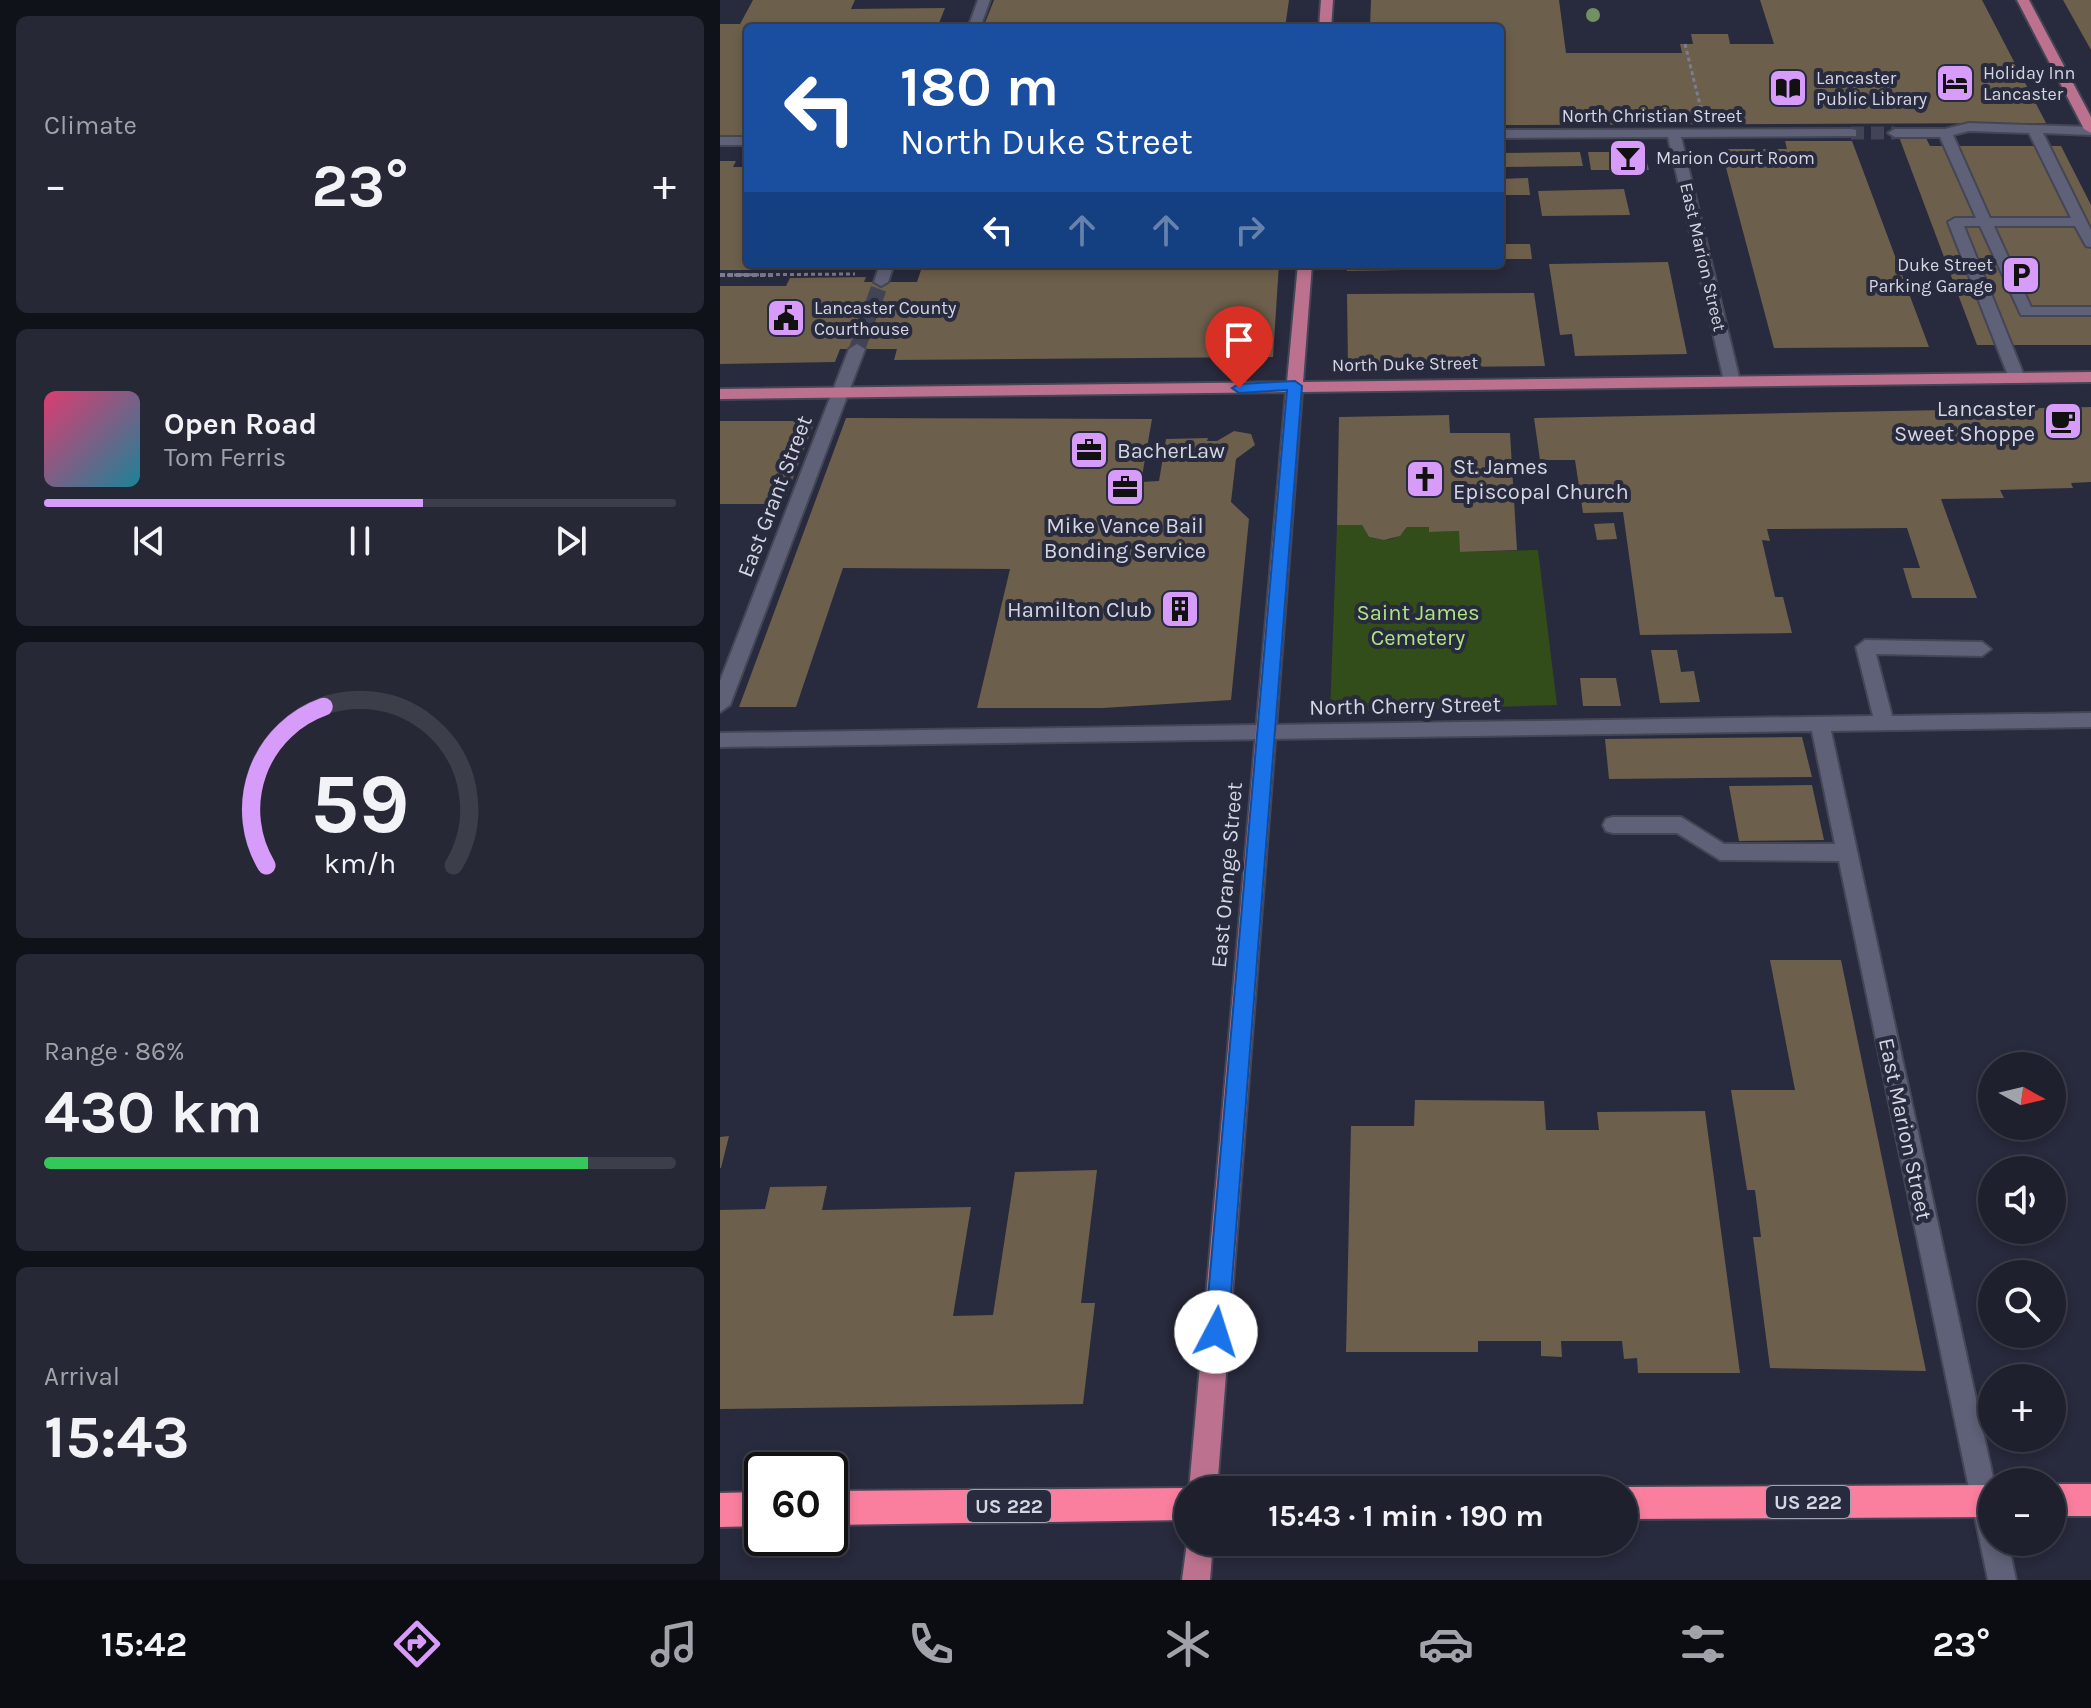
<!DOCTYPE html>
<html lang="en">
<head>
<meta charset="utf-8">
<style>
  body { margin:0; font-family:Karla,sans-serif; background:#262836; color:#f1f3f6; height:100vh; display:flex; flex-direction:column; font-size:30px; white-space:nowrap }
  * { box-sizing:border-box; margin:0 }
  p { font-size:26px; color:#a1a3aa }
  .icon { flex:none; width:44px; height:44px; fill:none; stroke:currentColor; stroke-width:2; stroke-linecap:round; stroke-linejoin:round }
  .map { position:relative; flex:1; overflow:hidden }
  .sheet { display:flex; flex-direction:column; gap:16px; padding:16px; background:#101219; width:720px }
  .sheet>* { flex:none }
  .guide { position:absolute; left:24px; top:24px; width:760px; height:244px; border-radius:8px; box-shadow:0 4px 12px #0003,0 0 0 2px #3c3e4a; background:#1a4fa0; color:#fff; overflow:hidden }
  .needle { width:52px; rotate:98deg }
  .fabs { position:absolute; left:1258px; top:1052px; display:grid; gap:16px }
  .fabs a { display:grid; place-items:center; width:88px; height:88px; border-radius:50%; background:#1e202e; box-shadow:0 4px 12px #0003,0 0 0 2px #3c3e4a; font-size:40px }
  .speed { position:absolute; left:24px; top:1452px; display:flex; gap:16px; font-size:40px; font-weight:700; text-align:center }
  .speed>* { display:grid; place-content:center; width:104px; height:104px; border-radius:50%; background:#1e202e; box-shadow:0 4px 12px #0003,0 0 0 2px #3c3e4a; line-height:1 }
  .speed .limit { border:4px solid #111; border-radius:12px; background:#fff; color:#111 }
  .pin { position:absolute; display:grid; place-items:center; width:68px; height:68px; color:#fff; margin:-82px -34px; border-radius:50% 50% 50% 0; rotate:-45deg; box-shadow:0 0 8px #0007 }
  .pin .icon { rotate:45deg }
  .me { position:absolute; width:88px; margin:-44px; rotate:5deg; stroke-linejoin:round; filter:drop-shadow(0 0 6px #0008) }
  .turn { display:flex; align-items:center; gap:28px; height:168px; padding:0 24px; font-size:36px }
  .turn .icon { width:104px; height:104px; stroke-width:2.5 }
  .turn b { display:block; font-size:56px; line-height:68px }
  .lanes { display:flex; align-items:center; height:76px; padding:0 24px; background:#0003; justify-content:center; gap:40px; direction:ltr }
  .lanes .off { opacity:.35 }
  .big { font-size:60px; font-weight:700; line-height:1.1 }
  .sheet .widget { flex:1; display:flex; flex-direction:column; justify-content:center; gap:12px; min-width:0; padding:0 28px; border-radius:12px; background:#262836 }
  .sheet .dial { align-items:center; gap:0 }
  .dial svg { height:208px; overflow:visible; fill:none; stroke:#3c3e4a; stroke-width:7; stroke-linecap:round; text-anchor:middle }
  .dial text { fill:#f1f3f6; stroke:none }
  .song { display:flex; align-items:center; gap:24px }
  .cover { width:96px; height:96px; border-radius:12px; background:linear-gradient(135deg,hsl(340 70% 55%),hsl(190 70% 35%)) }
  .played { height:8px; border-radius:4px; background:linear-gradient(90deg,#d79bf9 60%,#3c3e4a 60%) }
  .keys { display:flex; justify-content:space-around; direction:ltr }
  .heat { display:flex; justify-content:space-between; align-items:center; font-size:44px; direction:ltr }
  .charge { height:12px; border-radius:6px; background:linear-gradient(90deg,#34c759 86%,#3c3e4a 0) }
  .trip { position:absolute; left:454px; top:1476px; width:464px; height:80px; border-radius:40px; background:#1e202e; box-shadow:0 4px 12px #0003,0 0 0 2px #3c3e4a; font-weight:700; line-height:80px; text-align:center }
  .menu { display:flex; height:128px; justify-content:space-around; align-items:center; background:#0c0d12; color:#a1a3aa }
  .menu .icon { width:56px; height:56px }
  .menu .current { color:#d79bf9 }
  .menu b { font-size:36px; color:#f1f3f6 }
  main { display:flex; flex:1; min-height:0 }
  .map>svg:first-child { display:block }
  .green { fill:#324d19 }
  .building { fill:#6c5f4b }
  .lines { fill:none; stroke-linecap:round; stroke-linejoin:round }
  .minor-tunnel-far1 { stroke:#424456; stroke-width:13; stroke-dasharray:13 7; stroke-linecap:butt }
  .minor-tunnel { stroke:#424456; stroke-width:16; stroke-dasharray:16 8; stroke-linecap:butt }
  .minor-casing { stroke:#444655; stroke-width:4 }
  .major-casing { stroke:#444655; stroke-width:4 }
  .highway-casing { stroke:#444655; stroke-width:4 }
  .path-far1 { stroke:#7c7e8e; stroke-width:3; stroke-dasharray:4 3; stroke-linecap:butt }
  .path { stroke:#7c7e8e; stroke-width:4; stroke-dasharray:5 3; stroke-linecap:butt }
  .minor { fill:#5e6177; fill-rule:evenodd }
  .major { fill:#bc728e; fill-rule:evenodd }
  .highway { fill:#fa7e9e; fill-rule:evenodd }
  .tree { fill:#729162 }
  .route { fill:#1a73e8; stroke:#114b97; stroke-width:2 }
  .labels { text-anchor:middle; stroke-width:8; stroke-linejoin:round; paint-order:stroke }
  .far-poi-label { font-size:18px; fill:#d4d6e3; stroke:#282a3d; text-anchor:start }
  .far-street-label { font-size:18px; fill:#d4d6e3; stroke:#282a3d }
  .shield { fill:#282a3d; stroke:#a0a2b1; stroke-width:2 }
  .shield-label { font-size:20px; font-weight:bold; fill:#d4d6e3 }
  .poi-label { font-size:22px; fill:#d4d6e3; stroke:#282a3d; text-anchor:end }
  .street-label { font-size:22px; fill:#d4d6e3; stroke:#282a3d }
  .park-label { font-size:22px; fill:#aee581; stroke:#282a3d }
</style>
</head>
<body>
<main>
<section class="sheet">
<div class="widget"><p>Climate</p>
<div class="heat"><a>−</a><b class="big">23°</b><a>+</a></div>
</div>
<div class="widget">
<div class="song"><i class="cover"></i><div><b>Open Road</b><p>Tom Ferris</p></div></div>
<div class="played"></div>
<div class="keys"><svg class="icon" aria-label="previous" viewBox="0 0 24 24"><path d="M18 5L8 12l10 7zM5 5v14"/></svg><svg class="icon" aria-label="pause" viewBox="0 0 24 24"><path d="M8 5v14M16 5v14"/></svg><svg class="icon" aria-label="next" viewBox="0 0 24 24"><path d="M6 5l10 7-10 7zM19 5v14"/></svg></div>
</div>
<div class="widget dial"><svg viewBox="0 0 100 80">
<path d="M14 69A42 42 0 1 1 86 69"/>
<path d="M14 69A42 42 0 0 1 36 8" stroke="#d79bf9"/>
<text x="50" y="56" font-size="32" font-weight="700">59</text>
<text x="50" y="72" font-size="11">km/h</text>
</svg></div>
<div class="widget"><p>Range · 86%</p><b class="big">430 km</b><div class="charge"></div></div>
<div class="widget"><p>Arrival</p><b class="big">15:43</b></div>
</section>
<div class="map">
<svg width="1371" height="1580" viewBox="0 0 1371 1580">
  <rect width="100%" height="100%" fill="#282a3d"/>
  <!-- green -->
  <path class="green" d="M617 525H642L649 537C663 541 679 542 687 527H709L710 532 739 531 741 552 818 550 837 705 610 712Z"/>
  <!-- building -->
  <path class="building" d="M33 0H135L131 9 225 8 217 28H28V135H0V24H20Z
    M274 0H569L565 28H263Z
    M651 0H839L846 53H962L960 44H973L971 34H1008L1010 44H1054L1040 0H1262L1326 123 780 125V28H650Z
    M1343 0H1371V50Z
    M1179 137 1206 138 1210 146H1341L1371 205V345H1257Z
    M1065 141H1132L1209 347 1054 348 1001 149H1067Z
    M860 152 863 166 780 167V153Z
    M868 152H924L929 170H871Z
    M0 161H16L13 167H28V264H143L141 270H0Z
    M808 178 810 195H780V179Z
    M904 189 910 215 822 216 818 191Z
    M780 244H810L812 259H780Z
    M948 262 967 354 855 356 852 334 840 335 829 264Z
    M203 264H559L553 357 174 360 177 349H120L115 362 0 364V286H66L70 278 146 277 144 282H197Z
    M627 264H684V270L627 271Z
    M814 293 825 366 628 368 627 294Z
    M1371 407V482L1351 483 1353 488 1280 490 1284 498 1221 499 1257 598H1192L1183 568H1200L1187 528 1047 529 1050 541 1042 540 1055 597H1063L1072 633 920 635 903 512 863 513 855 460H820L814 418Z
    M729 415 730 433H790L797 550 740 552 739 531 709 532V527H687L680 536 664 540 649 537 642 525H617L619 417Z
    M126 418 432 419 421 482 439 481 446 439 488 438 487 441H497L514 431 531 434 535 445 516 459 511 502 529 519 511 700 383 708H257L290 569 123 568 76 707H19Z
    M0 421H95L63 504H0Z
    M894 523 897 539 877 540 874 524Z
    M931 650H957L961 672 974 671 980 702 940 703Z
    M860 678H896L901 706H863Z
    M1082 737 1092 777 889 779 885 739Z
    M1092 785 1104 840 1019 841 1009 786Z
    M1050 960H1121L1206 1371 1050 1368 1033 1237H1041L1035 1190H1027L1011 1090H1075Z
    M695 1100 824 1101 826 1130H879L877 1112 985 1111 1020 1373H918L917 1358 904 1359 902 1341H841L842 1357 821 1356V1341H758V1352H626L631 1126H694Z
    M9 1136 1 1168H0V1137Z
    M377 1170 361 1303H375L363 1404 0 1409V1210L45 1209 50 1187 107 1186 102 1210 251 1207 233 1316 273 1315 295 1172Z"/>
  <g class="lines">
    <!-- minor-tunnel-far1 -->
    <path class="minor-tunnel-far1" d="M1131 133H1175"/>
    <!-- minor-tunnel -->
    <path class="minor-tunnel" d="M137 349 161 282"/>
    <defs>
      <path id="minor" d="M258 0H270L260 28H248Z
        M1249 123 1371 127V135L1323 133 1371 230V247L1366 246 1355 226H1274L1311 307H1371V315H1301L1260 226H1244L1305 378 1297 383 1289 378 1228 222 1235 218H1256L1220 137H1175L1168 133 1175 129H1225ZM1249 131 1309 133 1351 218H1270L1233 135Z
        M1131 129 1136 130V136L961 137 1020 381 1012 386 1004 381 948 137 780 138V130Z
        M0 137H28V145H0Z
        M160 264H174L168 282 161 286 154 282Z
        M137 344 145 349 10 705 0 712V681L129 349Z
        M1145 640 1262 642 1271 649 1262 656 1156 654 1172 716 1371 713V727L1111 731 1274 1482 1272 1542H1288L1296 1580H1268L1119 861 1000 860 957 833H893L886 831 883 825 886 819 893 817H961L1004 844H1115L1092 731 0 747V733L1153 716 1136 647Z"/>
      <path id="major" d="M601 0H613L611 28H599Z
        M1297 0H1309L1371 117V133L1364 129Z
        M578 264H592L583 382 1371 372V382L582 392 497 1490H469L566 392 0 399V389L567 382Z
        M468 1535V1542H493L490 1580H462Z"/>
      <path id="highway" d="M1332 1484H1371V1516H1332Z
        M1272 1485V1517L904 1519V1490H896L904 1487Z
        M468 1488 474 1490H468V1520L110 1525V1491Z
        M42 1492V1526L0 1527V1493Z"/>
    </defs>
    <!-- minor casing -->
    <use href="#minor" class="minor-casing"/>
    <!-- major casing -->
    <use href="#major" class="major-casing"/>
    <!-- highway casing -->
    <use href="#highway" class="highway-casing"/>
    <!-- path-far1 -->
    <path class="path-far1" d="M965 44 981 109
      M0 275 135 274"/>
    <!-- path -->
    <path class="path" d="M0 275H55"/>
    <!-- minor -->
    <use href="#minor" class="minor"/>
    <!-- major -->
    <use href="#major" class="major"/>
    <!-- highway -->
    <use href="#highway" class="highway"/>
  </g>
  <!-- trees -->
  <circle class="tree" cx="873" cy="15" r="7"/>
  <!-- route -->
  <path class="route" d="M575 381 582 386 508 1332 505 1340 496 1344 488 1340 485 1332 567 390 519 393 512 388 519 384Z"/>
  <!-- icons -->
  <defs>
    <symbol id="hotel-square" viewBox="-11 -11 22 22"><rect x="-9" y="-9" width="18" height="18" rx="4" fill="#d79bf9" stroke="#282a3d"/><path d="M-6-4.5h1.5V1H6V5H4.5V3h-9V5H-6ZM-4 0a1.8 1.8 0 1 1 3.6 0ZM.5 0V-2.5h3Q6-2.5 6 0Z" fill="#111"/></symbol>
    <symbol id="library-square" viewBox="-11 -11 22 22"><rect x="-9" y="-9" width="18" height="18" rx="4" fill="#d79bf9" stroke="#282a3d"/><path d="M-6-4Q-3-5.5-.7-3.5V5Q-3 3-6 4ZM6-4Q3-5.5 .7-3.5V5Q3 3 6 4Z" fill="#111"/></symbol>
    <symbol id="bar-square" viewBox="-11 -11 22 22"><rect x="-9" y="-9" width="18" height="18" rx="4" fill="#d79bf9" stroke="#282a3d"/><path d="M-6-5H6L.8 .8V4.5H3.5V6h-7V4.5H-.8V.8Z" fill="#111"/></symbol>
    <symbol id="parking-square" viewBox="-11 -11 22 22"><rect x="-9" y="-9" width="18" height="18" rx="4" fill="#d79bf9" stroke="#282a3d"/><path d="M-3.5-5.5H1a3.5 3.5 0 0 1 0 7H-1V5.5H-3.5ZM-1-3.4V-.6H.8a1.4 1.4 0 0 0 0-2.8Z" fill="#111"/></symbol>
    <symbol id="civic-square" viewBox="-11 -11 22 22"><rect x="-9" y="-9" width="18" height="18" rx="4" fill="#d79bf9" stroke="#282a3d"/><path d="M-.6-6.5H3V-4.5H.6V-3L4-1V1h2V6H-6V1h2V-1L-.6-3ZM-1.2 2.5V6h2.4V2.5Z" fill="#111"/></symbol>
    <symbol id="cafe-square" viewBox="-11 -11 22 22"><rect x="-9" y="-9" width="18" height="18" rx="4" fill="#d79bf9" stroke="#282a3d"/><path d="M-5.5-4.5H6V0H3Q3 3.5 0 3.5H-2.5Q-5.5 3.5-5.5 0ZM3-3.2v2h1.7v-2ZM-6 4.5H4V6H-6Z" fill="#111"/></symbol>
    <symbol id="office-square" viewBox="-11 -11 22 22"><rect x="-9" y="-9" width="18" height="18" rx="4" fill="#d79bf9" stroke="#282a3d"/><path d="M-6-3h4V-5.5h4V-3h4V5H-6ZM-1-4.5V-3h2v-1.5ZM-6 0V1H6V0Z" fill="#111"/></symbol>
    <symbol id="church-square" viewBox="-11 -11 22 22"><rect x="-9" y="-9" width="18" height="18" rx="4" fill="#d79bf9" stroke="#282a3d"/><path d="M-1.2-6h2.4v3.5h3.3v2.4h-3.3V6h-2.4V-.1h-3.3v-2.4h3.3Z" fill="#111"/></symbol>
    <symbol id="building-square" viewBox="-11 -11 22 22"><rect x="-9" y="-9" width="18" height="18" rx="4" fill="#d79bf9" stroke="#282a3d"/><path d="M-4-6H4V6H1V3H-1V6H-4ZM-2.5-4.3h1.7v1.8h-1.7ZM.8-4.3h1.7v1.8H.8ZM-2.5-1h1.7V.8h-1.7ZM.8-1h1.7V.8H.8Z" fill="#111"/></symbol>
  </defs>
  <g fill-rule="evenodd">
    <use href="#hotel-square" x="1213" y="61" width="44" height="44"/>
    <use href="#library-square" x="1046" y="66" width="44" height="44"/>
    <use href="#bar-square" x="886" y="136" width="44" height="44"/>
    <use href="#parking-square" x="1279" y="253" width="44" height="44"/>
    <use href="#civic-square" x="44" y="296" width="44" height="44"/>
    <use href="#cafe-square" x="1321" y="399" width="44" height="44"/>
    <use href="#office-square" x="347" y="428" width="44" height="44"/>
    <use href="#church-square" x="683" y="457" width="44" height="44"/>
    <use href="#office-square" x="383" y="465" width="44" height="44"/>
    <use href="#building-square" x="438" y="587" width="44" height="44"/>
  </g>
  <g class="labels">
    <!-- far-poi labels -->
    <g class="far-poi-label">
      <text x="1263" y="79">Holiday Inn<tspan x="1263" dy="21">Lancaster</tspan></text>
      <text x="1096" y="84">Lancaster<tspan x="1096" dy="21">Public Library</tspan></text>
      <text x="936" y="164">Marion Court Room</text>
      <text x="1273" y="271" text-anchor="end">Duke Street<tspan x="1273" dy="21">Parking Garage</tspan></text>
      <text x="94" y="314">Lancaster County<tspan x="94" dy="21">Courthouse</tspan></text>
    </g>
    <!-- far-street labels -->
    <g class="far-street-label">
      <text x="932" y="122">North Christian Street</text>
      <text transform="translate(983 257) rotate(77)" y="6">East Marion Street</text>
      <text transform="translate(685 364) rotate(-1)" y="6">North Duke Street</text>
    </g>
    <!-- shield labels -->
    <g class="shield">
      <rect x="1046" y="1486" width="84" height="32" rx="6"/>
      <rect x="247" y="1490" width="84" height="32" rx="6"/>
    </g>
    <g class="shield-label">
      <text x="1088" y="1509">US 222</text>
      <text x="289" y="1513">US 222</text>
    </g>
    <!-- poi labels -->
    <g class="poi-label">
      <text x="1315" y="416">Lancaster<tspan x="1315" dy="25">Sweet Shoppe</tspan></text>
      <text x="397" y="458" text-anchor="start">BacherLaw</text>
      <text x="733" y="474" text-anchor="start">St. James<tspan x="733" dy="25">Episcopal Church</tspan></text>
      <text x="405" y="533" text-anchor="middle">Mike Vance Bail<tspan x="405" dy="25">Bonding Service</tspan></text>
      <text x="432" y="617">Hamilton Club</text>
    </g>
    <!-- street labels -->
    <g class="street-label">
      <text transform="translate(54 496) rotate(-69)" y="8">East Grant Street</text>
      <text transform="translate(685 705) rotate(-1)" y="8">North Cherry Street</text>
      <text transform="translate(506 875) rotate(-85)" y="8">East Orange Street</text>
      <text transform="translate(1186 1129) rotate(78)" y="8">East Marion Street</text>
    </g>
    <!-- park labels -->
    <g class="park-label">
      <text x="698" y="620">Saint James<tspan x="698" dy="25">Cemetery</tspan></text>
    </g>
  </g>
</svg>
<div class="fabs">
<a><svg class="needle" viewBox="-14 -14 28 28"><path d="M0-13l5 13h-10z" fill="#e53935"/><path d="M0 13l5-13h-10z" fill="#a1a3aa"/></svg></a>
<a><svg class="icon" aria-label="sound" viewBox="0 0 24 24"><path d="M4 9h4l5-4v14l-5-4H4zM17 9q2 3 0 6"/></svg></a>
<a><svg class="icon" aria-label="search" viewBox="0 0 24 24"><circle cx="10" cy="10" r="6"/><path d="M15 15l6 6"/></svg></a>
<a>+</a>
<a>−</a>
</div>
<div class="speed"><div class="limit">60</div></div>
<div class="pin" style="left:519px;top:388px;background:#d93025"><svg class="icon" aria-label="arrive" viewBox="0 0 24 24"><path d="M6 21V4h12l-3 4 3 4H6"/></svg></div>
<svg class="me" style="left:496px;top:1332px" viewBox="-20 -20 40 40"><circle r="19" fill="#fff"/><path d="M0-13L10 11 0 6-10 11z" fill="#1a73e8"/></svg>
<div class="trip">15:43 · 1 min · 190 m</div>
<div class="guide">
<div class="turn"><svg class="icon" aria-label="left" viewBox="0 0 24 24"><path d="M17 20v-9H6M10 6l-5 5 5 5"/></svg><div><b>180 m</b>North Duke Street</div></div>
<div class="lanes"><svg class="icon" aria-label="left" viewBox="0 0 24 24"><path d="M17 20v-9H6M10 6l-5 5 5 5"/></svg><svg class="icon off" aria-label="ahead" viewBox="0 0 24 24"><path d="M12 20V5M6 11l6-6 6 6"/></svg><svg class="icon off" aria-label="ahead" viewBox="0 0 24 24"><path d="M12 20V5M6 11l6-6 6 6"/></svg><svg class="icon off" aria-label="right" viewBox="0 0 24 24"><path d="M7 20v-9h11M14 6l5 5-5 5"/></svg></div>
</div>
</div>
</main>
<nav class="menu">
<b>15:42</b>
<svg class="icon current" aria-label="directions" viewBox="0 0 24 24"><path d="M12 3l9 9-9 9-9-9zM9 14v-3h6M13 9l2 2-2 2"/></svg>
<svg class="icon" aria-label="music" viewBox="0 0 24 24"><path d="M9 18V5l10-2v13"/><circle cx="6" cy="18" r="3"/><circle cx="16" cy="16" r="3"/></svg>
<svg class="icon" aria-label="phone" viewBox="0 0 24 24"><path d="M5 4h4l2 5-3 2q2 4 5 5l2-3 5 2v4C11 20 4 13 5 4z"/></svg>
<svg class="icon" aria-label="climate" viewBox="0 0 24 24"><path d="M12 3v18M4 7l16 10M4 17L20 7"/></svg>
<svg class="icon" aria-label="car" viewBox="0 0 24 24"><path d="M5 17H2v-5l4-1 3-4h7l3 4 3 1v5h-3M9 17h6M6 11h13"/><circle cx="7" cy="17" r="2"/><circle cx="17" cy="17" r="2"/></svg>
<svg class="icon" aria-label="filters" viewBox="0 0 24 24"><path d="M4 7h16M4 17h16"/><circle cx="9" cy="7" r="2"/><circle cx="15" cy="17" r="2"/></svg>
<b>23°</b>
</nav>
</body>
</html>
